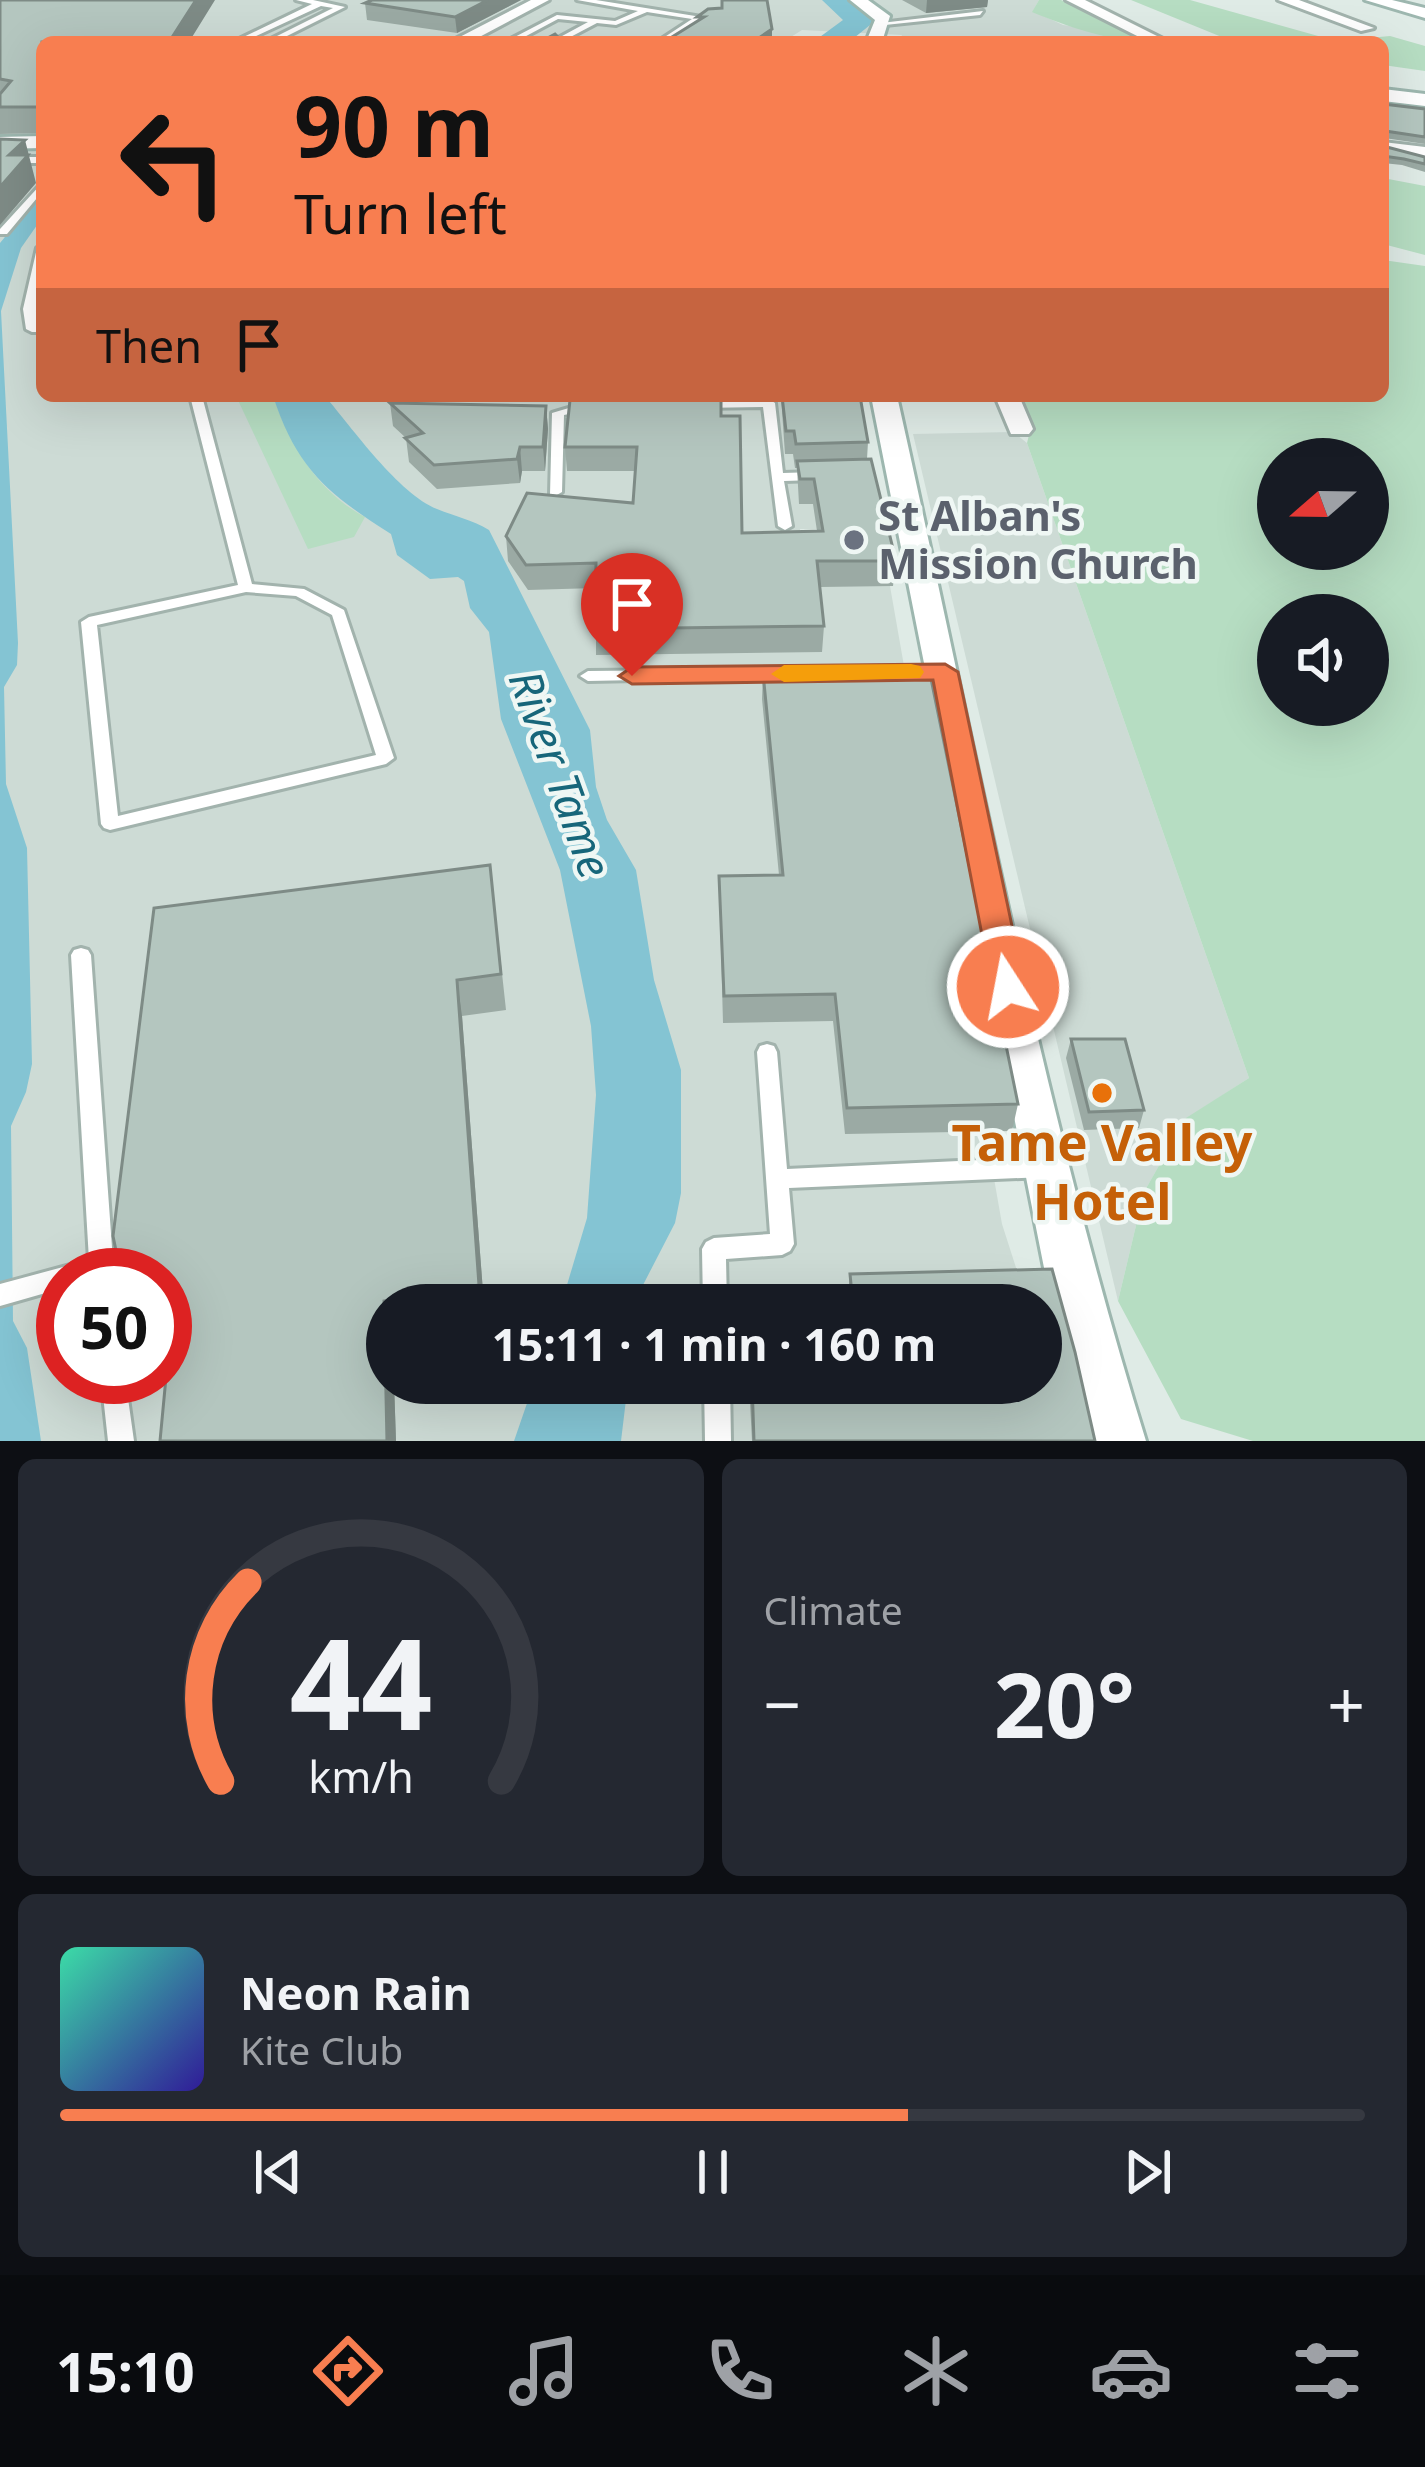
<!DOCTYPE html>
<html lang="en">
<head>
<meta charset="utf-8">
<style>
  body { margin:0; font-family:"Noto Sans",sans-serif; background:#242831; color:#f1f3f6; height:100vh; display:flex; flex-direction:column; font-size:45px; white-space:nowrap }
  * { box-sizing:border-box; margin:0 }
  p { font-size:39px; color:#9ea1a6 }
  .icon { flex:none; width:66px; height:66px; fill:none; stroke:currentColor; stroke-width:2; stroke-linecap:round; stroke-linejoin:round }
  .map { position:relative; height:1441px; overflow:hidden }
  .details { display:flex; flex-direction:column; gap:18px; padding:18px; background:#0d0f14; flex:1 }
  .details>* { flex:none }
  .guide { position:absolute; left:36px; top:36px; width:1353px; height:366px; border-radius:18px; box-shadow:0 12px 48px #0002; background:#f87e50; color:#111; overflow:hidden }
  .needle { width:78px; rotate:250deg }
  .buttons { position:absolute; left:1257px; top:438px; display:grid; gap:24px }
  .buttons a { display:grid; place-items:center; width:132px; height:132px; border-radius:50%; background:#171b24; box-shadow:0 12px 48px #0002; font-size:60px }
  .speed { position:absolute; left:36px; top:1248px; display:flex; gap:24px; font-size:60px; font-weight:700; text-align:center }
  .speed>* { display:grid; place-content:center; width:156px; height:156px; border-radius:50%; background:#171b24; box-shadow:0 12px 48px #0002; line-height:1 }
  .speed .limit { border:18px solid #d22; background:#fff; color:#111 }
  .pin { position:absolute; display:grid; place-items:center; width:102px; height:102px; color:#fff; margin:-123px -51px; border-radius:50% 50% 50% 0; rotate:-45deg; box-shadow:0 0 12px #0007 }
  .pin .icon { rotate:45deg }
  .me { position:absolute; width:132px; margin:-66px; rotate:349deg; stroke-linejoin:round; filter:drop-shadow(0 0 9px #0008) }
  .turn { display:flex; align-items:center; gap:42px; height:252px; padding:0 60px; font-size:54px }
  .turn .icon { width:156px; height:156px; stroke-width:2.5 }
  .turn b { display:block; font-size:84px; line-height:102px }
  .then { display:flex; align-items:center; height:114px; padding:0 60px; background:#0003; gap:24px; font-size:45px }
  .big { font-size:90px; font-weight:700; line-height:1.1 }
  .details .card { flex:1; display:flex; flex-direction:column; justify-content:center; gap:18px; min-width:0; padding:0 42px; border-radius:18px; background:#242831 }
  .details .dial { align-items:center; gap:0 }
  .dial svg { height:312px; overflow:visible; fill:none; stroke:#363941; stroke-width:7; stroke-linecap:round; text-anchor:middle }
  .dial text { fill:#f1f3f6; stroke:none }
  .song { display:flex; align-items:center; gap:36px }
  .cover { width:144px; height:144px; border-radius:18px; background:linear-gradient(135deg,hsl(160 70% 55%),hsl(250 70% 35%)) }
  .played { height:12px; border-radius:6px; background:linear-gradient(90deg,#f87e50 65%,#363941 65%) }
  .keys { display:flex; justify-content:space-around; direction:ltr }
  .heat { display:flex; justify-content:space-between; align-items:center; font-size:66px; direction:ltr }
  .details .tiles { flex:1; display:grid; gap:18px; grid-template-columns:1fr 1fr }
  .card:last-child { grid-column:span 2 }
  .trip { position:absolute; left:366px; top:1284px; width:696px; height:120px; border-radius:60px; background:#171b24; box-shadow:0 12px 48px #0002; font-weight:700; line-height:120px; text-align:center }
  .tabs { display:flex; height:192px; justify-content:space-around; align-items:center; background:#090b0e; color:#9ea1a6 }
  .tabs .icon { width:84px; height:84px }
  .tabs .current { color:#f87e50 }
  .tabs b { font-size:54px; color:#f1f3f6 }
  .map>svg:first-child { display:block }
  .built { fill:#cddbd5; fill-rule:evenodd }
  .green { fill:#b6ddc2; fill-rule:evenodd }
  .water { fill:#84c4d3 }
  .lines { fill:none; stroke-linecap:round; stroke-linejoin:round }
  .lane-casing { stroke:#a2b3ad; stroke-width:6 }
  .street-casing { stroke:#a2b3ad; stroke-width:6 }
  .secondary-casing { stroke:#9db7af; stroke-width:6 }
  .lane { fill:#fff; fill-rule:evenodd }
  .street { fill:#fff; fill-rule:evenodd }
  .secondary { fill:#fff; fill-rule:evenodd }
  .wall { fill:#9baaa4 }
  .shaded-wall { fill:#7e8b86 }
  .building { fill:#b4c6bf; stroke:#7e8b86; stroke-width:3 }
  .route { fill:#f87e50; stroke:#a15234; stroke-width:3 }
  .slow { fill:#f59e0b }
  .worship-dot { fill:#6b7280; stroke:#eff7f4; stroke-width:4.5 }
  .food-dot { fill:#e8710a; stroke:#eff7f4; stroke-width:4.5 }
  .labels { text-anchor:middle; stroke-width:9; stroke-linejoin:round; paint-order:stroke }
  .worship-label { font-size:42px; font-weight:bold; fill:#5b616d; stroke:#eff7f4; text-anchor:start }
  .water-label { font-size:45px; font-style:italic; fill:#17667a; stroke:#eff7f4 }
  .near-food-label { font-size:51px; font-weight:bold; fill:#c56008; stroke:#eff7f4 }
</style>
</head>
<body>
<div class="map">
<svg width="1425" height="1441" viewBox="0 0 1425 1441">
  <rect width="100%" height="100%" fill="#dfebe6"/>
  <!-- built -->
  <path class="built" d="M0 0H1039L1033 11 1063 25 1095 30 1116 42H898L902 35 802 30 783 42H42V396H854L881 529H800L802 552H884L1002 1224 1028 1305H387V1383H1041L1073 1441H0ZM63 1275H165V1377H63Z
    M1013 432 1027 443 1249 1078 1186 1119 1144 1192 1118 1301 913 434Z"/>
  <!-- green -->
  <path class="green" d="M1039 0H1061L1148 42C1112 42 1066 26 1032 12Z
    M1131 0H1190L1336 41 1390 36 1425 46V71L1383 65V42H1234Z
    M1383 178 1425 186V255L1383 244Z
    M1383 260 1425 266V1441H1253L1181 1419 1118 1301 1144 1192 1186 1118 1249 1078 1027 443 1030 431 1018 396H1383ZM1278 459H1368V549H1278ZM1278 615H1368V705H1278Z
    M236 396H273C290 445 318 492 365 517L354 537 308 549Z"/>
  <!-- water -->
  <path class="water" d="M822 0H847L875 21 849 42H813L843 20Z
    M42 192V218L21 248 1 311 18 643 17 665 4 687 6 784 27 848 32 1064 26 1092 11 1126 13 1321 27 1348 41 1441H0V243Z
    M273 396H325C352 428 399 494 437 509 456 517 471 519 489 530L590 730 596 787 607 820 636 870 654 980 681 1070V1193L675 1223 643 1285 640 1305H561L587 1218 596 1095 591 1026 560 870 501 719 489 632 470 608 464 581 458 577 430 579 397 555 391 534C328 494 297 469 273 396Z
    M534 1383H628L621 1441H514Z"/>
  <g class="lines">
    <defs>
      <path id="lane" d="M296 0H313L345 7 275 42H265L333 8 321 6 243 42H233L312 4Z
        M577 0H596L720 20 716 22 700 20 666 42H657L692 19 647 12 616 25 597 23 561 42H551L588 22 558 19 515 42H505L557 15 615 21 638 11Z
        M983 11 980 15 885 25 881 23Z
        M0 157H42V163H0Z
        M42 183V192L7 234H0V229Z
        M42 245C42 272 33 300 37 326H42V332H32L26 329 23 309 37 248Z
        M190 396H202L252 584 304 589 344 610 394 758 386 764 110 830 104 828 101 824 81 622 89 617 238 585ZM246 592 296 596 332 615 376 755 118 816 97 625Z
        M769 399 775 403 783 473 816 472 823 476 816 480 784 481 792 526 785 530 778 526 763 407 699 408 693 404 699 400Z
        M589 402 593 403V409L564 415 562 492 555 496 550 495 552 413Z
        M782 669 790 674 788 677 588 681 580 676 588 671Z
        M81 948 88 950 91 955 114 1275H63V1288L0 1306V1284L89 1260 71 955 74 950Z
        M767 1044 774 1046 777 1052 787 1169 1044 1157 1052 1160 1055 1167 1052 1174 1044 1177 789 1188 794 1244 790 1251 782 1255 726 1259 727 1305H703L702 1249 706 1242 714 1238 770 1234 757 1052 760 1046Z
        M101 1377H125L134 1441H108Z
        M704 1383H730L731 1441H705Z"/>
      <path id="street" d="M531 0H549L470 42H450Z
        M1066 0H1085L1169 42H1149Z
        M1278 0H1299L1374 28 1361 31Z
        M1383 142 1425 147V159L1383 152Z
        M995 396H1019L1033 429 1029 434H1011Z"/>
      <path id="secondary" d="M850 0H868L890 16 882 42H866L875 20Z
        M1365 0H1392L1425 8V18Z
        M1383 89 1425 94V106L1383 101Z
        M42 136V148L0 149V137Z
        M871 396H897C975 745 1040 1100 1146 1441H1090L1051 1303Z"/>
    </defs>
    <!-- lane casing -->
    <use href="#lane" class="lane-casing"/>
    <!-- street casing -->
    <use href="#street" class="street-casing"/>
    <!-- secondary casing -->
    <use href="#secondary" class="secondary-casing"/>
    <!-- lane -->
    <use href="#lane" class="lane"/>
    <!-- street -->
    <use href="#street" class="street"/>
    <!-- secondary -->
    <use href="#secondary" class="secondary"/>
  </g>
  <!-- wall -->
  <path class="wall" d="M0 0 42 42 39 133 0 134Z
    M521 0 457 33 367 20 365 3Z
    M902 0H988L987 7 926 13Z
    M1383 104 1425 109V144L1384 138Z
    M1383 146 1425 157V172L1402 165 1383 163Z
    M781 396H860L868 442 867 459 896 561 893 586 820 587 824 626 822 652 596 655V588L528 590 508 561 506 536 633 503 635 471H567L565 447 657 400 721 416 742 533 817 531 813 504H799L797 468H795L793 454H785Z
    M390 403 546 406 548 429 545 471H522L520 483 437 489 409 462 406 438 393 426Z
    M763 673 1018 1104 1012 1131 845 1134 833 1021 723 1023 719 876 779 875 762 699Z
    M494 900 506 1010 462 1016 484 1305H387V1383H394L396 1441H160L169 1351 165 1352V1275Z
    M1071 1039 1144 1110 1139 1128 1084 1130 1066 1058Z
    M1052 1269 1075 1352 1095 1441H752L749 1383H1041V1305H847L850 1274Z"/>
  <!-- shaded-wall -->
  <path class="shaded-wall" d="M196 0H215L189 42H169Z
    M488 0H521L457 33 455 17Z
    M927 0H988L987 7 926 13Z
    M772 29V42H753Z
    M25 140 36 183 0 225V187L9 155Z
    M546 406 548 429 545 471 543 447Z
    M520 447 522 471 520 483 517 459Z
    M457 980 462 1016 484 1305H482L479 1285Z
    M384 1301 387 1312V1383H394L396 1441H387Z"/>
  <!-- building -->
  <path class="building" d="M0 0H196L169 42H42V124L38 128V107H0V94L11 81 0 79Z
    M372 0H488L455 17 365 3Z
    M722 0H767L772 29 753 42H664L704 17H697L708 9 722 8Z
    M555 34 563 42H540Z
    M1383 104 1425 109V137L1385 131 1383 138Z
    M0 139 25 140 9 155H28L0 187Z
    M1383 146 1425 157V164L1404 159 1383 156Z
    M657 396H721V416H740L742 533 823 531 814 479H800L797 461 871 459 896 561H817L824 626 595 629 596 563 526 565 506 536 527 493 633 503 637 447H565L570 400H657Z
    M782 396H860L868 442 796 444 794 431H786Z
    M390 403 546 406 543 447H520L517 459 434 465 405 438 423 433Z
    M929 669 1018 1104 847 1108 835 994 724 996 719 876 783 875 763 673Z
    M490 865 501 974 457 980 479 1285 384 1301 387 1441H160L172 1314 165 1315V1275H121L113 1236 154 908Z
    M1071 1039H1125L1144 1110 1089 1112Z
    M1052 1269 1075 1352 1095 1441H754L752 1383H1041V1305H853L850 1274Z"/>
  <!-- route -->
  <path class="route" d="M945 664 958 672 1025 987 1020 996 1008 1000 997 996 992 987 933 680 632 684 619 676 632 667Z"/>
  <!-- slow -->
  <path class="slow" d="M911 664 920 666 924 672 920 678 784 682 771 674 784 665Z"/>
  <!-- markers -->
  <circle class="worship-dot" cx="854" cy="540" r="12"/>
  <circle class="food-dot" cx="1102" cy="1093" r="12"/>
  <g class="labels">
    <!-- worship labels -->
    <g class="worship-label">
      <text x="878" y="531">St Alban's<tspan x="878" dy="48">Mission Church</tspan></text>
    </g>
    <!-- water labels -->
    <g class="water-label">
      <text transform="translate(560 774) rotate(70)" y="16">River Tame</text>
    </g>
    <!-- near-food labels -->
    <g class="near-food-label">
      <text x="1102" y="1161">Tame Valley<tspan x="1102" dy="59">Hotel</tspan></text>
    </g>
  </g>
</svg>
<div class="buttons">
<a><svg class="needle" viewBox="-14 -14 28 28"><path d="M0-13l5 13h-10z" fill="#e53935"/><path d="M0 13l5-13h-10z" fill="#9ea1a6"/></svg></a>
<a><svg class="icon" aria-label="sound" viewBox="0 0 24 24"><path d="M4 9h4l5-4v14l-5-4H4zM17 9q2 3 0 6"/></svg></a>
</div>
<div class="speed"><div class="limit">50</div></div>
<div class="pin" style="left:632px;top:676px;background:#d93025"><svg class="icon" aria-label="arrive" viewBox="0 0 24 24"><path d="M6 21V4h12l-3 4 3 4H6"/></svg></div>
<svg class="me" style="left:1008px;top:987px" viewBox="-20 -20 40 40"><circle r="17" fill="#f87e50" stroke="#fff" stroke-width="3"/><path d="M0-11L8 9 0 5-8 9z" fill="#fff"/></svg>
<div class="trip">15:11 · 1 min · 160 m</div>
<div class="guide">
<div class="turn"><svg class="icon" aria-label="left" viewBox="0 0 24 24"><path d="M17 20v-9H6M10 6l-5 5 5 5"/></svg><div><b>90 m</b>Turn left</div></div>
<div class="then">Then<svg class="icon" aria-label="arrive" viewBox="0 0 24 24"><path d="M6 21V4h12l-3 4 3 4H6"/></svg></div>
</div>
</div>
<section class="details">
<div class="tiles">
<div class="card dial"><svg viewBox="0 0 100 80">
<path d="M14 69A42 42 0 1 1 86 69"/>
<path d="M14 69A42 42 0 0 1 21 18" stroke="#f87e50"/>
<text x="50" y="56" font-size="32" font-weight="700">44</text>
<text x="50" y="72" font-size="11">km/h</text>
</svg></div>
<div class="card"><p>Climate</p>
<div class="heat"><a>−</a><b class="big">20°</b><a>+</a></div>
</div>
<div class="card">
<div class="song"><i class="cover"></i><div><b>Neon Rain</b><p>Kite Club</p></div></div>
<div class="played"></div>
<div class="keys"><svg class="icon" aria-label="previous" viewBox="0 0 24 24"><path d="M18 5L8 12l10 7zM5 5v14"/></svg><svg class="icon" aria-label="pause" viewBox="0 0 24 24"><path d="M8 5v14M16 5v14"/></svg><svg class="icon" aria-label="next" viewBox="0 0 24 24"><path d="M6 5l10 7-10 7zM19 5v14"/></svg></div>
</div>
</div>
</section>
<nav class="tabs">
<b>15:10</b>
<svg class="icon current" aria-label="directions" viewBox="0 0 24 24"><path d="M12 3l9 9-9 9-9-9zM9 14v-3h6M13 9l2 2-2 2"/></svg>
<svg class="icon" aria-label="music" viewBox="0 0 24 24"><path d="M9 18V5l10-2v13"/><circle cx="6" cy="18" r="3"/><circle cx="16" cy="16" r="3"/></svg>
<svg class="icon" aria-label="phone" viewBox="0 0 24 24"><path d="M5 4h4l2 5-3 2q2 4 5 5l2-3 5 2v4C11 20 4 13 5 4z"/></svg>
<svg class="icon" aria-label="climate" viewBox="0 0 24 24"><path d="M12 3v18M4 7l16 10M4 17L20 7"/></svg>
<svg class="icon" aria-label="car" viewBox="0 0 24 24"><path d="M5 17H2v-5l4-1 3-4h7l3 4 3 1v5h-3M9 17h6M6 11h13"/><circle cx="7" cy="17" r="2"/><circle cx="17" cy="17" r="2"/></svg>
<svg class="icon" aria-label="filters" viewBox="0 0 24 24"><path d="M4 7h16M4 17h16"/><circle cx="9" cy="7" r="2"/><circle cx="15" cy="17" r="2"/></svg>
</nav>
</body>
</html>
